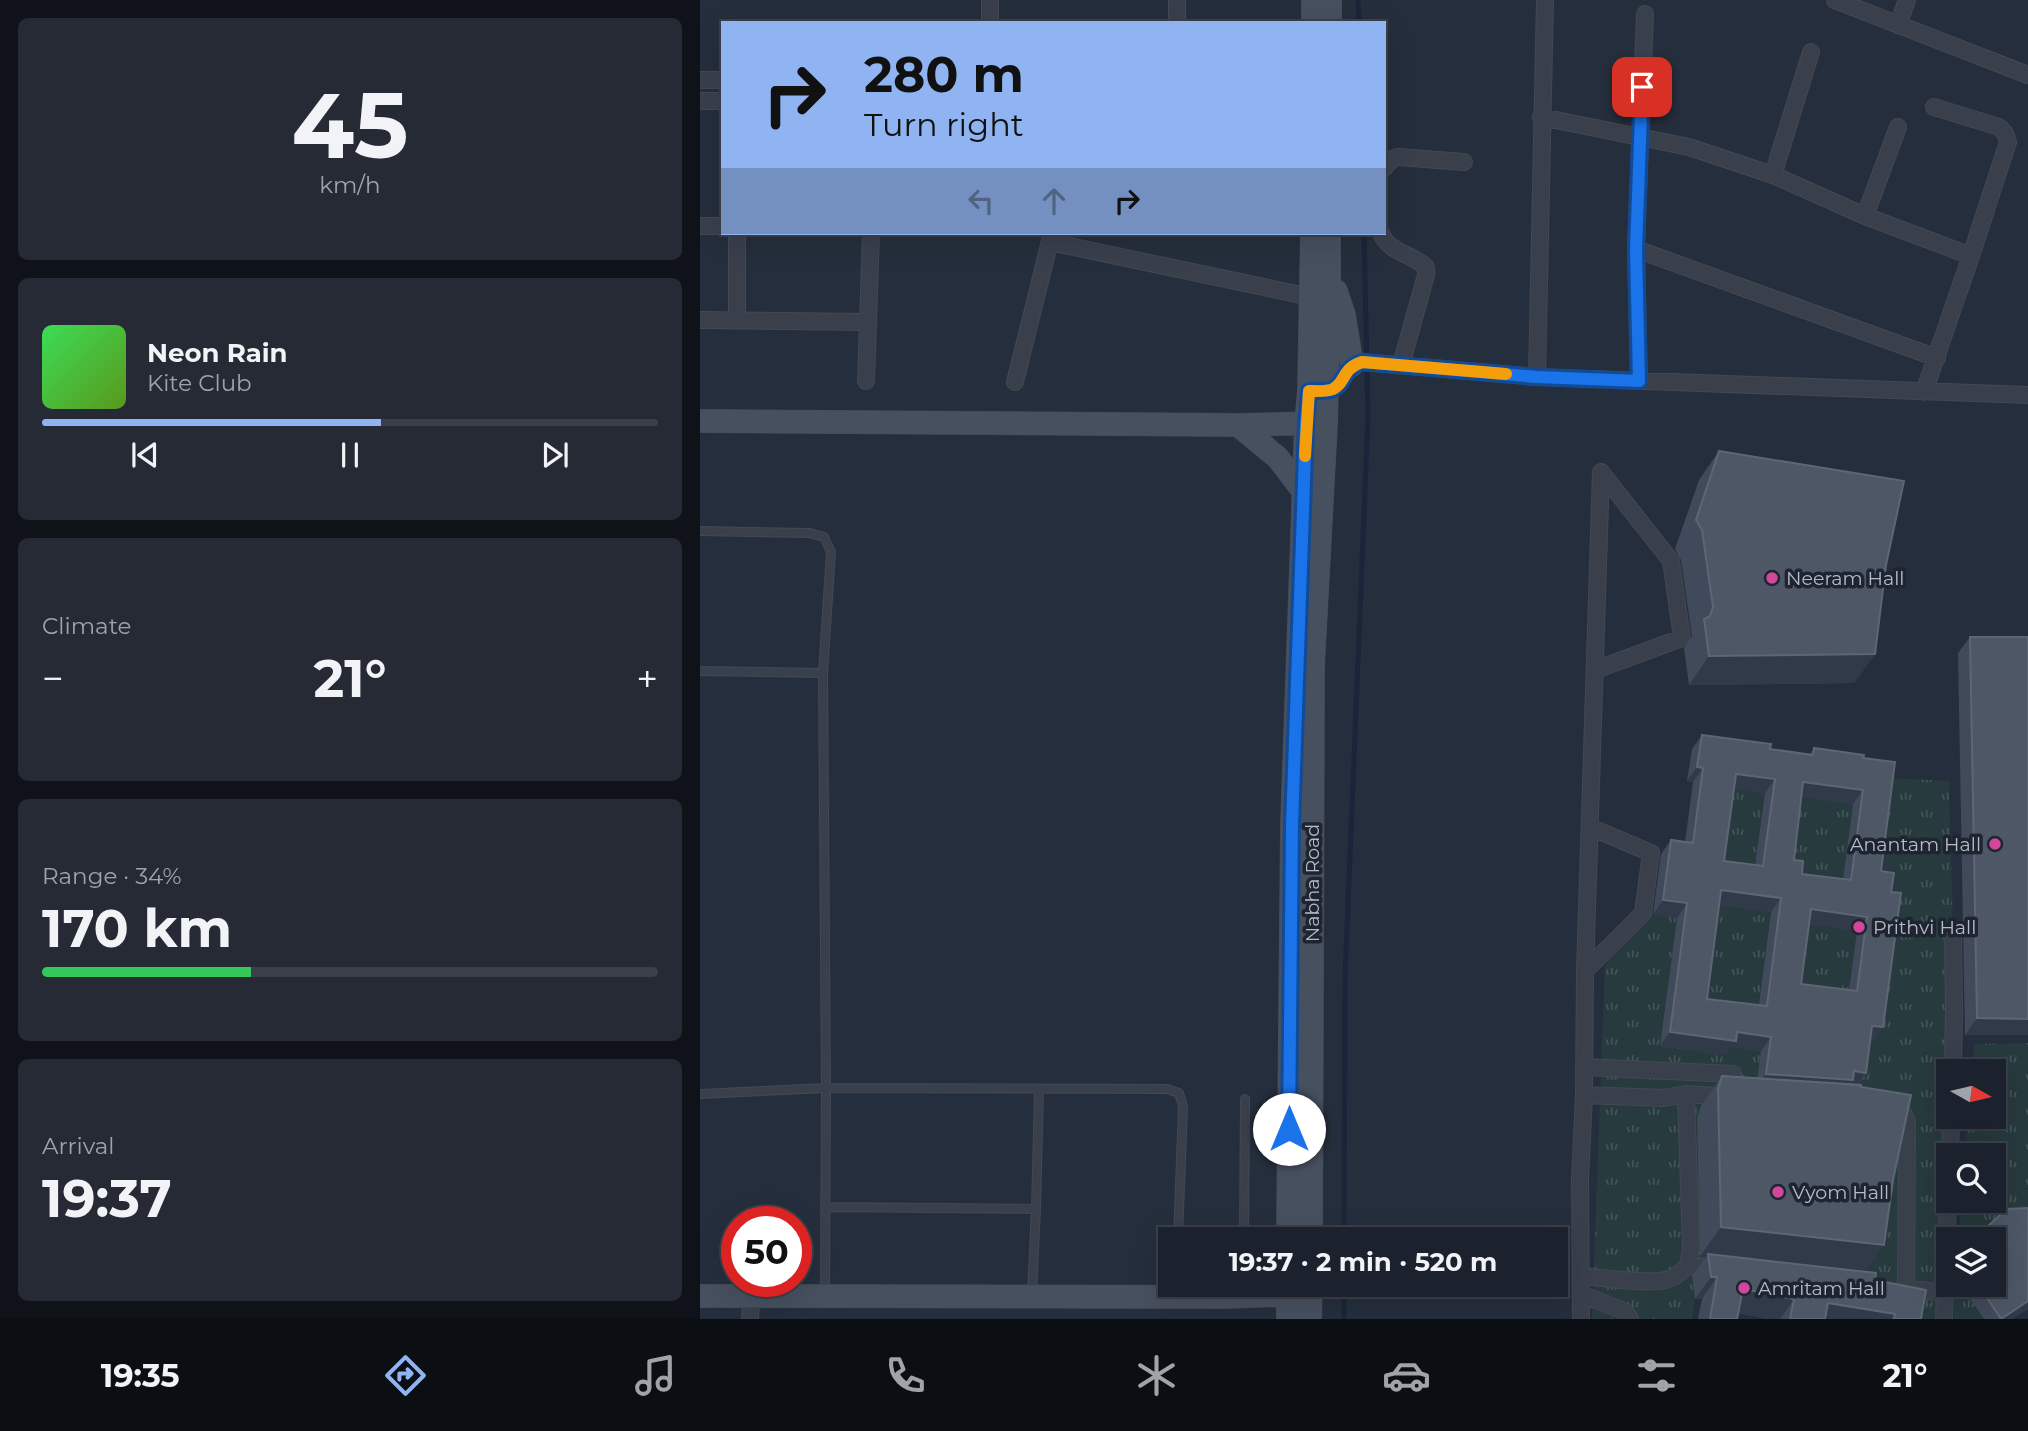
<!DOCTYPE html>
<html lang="en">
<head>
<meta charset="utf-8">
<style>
  body { margin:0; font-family:Montserrat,sans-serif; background:#252a35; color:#f1f3f6; height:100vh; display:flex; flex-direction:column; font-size:26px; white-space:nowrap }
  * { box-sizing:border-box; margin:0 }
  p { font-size:23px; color:#a0a4aa }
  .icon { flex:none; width:38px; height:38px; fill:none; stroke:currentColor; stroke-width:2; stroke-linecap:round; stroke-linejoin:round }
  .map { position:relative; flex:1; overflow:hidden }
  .sheet { display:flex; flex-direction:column; gap:18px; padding:18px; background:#0f1319; width:700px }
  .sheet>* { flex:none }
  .top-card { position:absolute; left:21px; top:21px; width:665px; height:214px; border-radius:0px; box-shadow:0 7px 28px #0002,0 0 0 2px #3a3f49; background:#90b4f1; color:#111; overflow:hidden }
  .needle { width:46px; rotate:98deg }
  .controls { position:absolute; left:1236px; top:1059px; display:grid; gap:14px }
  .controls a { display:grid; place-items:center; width:70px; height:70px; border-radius:0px; background:#1c222d; box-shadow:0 7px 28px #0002,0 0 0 2px #3a3f49; font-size:35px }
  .speed { position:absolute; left:21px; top:1206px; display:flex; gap:14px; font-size:35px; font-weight:700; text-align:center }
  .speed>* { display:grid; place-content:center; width:91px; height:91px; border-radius:50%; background:#1c222d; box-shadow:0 7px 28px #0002,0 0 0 2px #3a3f49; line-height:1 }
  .speed .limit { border:10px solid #d22; background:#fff; color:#111 }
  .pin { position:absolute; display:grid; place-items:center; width:60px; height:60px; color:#fff; margin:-30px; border-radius:14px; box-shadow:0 4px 10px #0006 }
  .me { position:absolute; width:77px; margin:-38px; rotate:0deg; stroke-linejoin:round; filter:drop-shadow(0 0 5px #0008) }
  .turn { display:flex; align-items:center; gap:24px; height:147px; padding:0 28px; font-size:32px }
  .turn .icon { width:91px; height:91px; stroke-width:2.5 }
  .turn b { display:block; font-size:49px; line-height:60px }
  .lanes { display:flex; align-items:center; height:66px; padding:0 28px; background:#0003; justify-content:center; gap:35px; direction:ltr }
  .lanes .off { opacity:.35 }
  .big { font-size:52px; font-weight:700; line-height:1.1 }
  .sheet .tile { flex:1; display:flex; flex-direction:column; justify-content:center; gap:10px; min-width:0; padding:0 24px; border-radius:10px; background:#252a35 }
  .sheet .dial { align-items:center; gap:0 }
  .dial b { font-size:91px; line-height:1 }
  .song { display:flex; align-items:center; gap:21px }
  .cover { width:84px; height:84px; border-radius:10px; background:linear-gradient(135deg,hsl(130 70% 55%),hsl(90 70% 35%)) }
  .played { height:7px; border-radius:4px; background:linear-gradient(90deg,#90b4f1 55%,#3a3f49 55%) }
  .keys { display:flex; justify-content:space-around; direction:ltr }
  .heat { display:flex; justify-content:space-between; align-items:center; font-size:38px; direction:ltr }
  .charge { height:10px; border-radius:5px; background:linear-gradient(90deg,#34c759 34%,#3a3f49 0) }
  .trip { position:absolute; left:458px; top:1227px; width:410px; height:70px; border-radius:0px; background:#1c222d; box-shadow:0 7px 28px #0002,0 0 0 2px #3a3f49; font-weight:700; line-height:70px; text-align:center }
  .dock { display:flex; height:112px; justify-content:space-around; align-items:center; background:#0b0e12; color:#a0a4aa }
  .dock .icon { width:49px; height:49px }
  .dock .current { color:#90b4f1 }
  .dock b { font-size:32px; color:#f1f3f6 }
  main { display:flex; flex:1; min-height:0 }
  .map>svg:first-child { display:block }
  .grass { fill:url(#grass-tufts) }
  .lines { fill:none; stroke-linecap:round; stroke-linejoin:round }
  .stream { stroke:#192539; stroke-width:5 }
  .lane-casing { stroke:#424955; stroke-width:10 }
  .street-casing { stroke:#424955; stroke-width:18 }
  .secondary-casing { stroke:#424955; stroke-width:24 }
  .lane { stroke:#39404c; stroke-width:8 }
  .street { stroke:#39404c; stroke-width:16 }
  .secondary { stroke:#47505f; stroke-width:23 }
  .wall { fill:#414a5a; fill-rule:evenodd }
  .shaded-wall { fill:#303a49 }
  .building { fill:#4d5766; stroke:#5e6675; stroke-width:2; fill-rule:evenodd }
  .route-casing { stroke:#114b97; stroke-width:18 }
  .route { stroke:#1a73e8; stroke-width:12 }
  .slow { stroke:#f59e0b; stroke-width:12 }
  .hotel-dot { fill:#d1479c; stroke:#1e2531; stroke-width:2.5 }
  .labels { text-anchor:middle; stroke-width:7; stroke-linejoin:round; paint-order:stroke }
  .poi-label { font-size:19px; fill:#b5bbc7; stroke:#1e2531; text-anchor:start }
  .street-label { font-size:19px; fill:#b5bbc7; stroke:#1e2531 }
</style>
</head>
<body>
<main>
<section class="sheet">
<div class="tile dial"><b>45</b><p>km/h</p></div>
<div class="tile">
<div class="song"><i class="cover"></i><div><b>Neon Rain</b><p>Kite Club</p></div></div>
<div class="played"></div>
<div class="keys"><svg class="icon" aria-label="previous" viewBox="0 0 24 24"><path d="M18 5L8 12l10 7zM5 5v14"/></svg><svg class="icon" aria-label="pause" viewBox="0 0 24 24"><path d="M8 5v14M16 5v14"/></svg><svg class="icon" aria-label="next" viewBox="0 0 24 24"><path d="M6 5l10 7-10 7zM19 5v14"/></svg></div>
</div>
<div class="tile"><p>Climate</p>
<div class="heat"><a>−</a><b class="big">21°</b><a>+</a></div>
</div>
<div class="tile"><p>Range · 34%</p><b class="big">170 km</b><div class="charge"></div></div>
<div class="tile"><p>Arrival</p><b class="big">19:37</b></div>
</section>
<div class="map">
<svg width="1328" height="1319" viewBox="0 0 1328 1319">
  <defs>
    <pattern id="grass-tufts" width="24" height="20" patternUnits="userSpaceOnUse" patternTransform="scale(1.75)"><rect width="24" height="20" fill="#273a3d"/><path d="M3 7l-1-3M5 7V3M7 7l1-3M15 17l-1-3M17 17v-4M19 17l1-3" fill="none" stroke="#445558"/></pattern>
  </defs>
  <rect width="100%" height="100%" fill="#252e3c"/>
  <!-- grass -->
  <path class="grass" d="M1192 778 1249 781 1253 933 1236 1319H1213L1214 1312 1229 1311 1009 1268 999 1275 992 1319H892L905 965 951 914 977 918 960 1046H1027L1061 1051 1057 1079 1152 1038 1173 1041 1179 879Z
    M1026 788 1065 793 1053 880 1014 875Z
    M1093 796 1153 804 1141 894 1092 888Z
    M1011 904 1071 912 1058 1020 997 1013Z
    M1101 923 1157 931 1147 1005 1091 998Z
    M1328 1043V1225L1259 1234 1262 1201 1293 1200V1155H1265L1268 1117 1293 1116V1071H1272L1274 1044Z
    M1254 1285H1263L1284 1319H1254Z"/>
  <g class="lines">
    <!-- stream -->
    <path class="stream" d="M658 0 659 23
      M644 1239 645 977 668 417 664 233
      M644 1319V1284"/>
    <defs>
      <path id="lane" d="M0 531 110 533 124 537 131 552 123 673 126 1088 125 1293
        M0 671 123 673
        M0 1094 126 1088 467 1089 479 1093 483 1106 478 1239
        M125 1207 336 1209
        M544 1239 545 1099
        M332 1293 336 1209 339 1089"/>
      <path id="street" d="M290 0V23
        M1135 0 1328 75
        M477 23V0
        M1198 25 1207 0
        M0 80H23
        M0 101H23
        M841 117 989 147 1073 175 1165 216 1271 256
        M684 168 692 159 698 157 764 162
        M1073 175 1111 52
        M1165 216 1198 127
        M0 226H23
        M681 233C689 253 711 253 726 267V275L701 365
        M350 242 611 297
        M936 249 1237 358
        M0 320 168 322
        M37 320V233
        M837 377 845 0
        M166 381 171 233
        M939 381 936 249 945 14
        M315 382 352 233
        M620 391C646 390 638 370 662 362L837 377 1328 395
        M1224 392 1271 256 1308 142 1305 133 1299 127 1234 107
        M895 670 982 638 971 561 901 472
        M885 971 943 913 951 853 890 827
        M884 1067 1033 1074
        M1253 1071 1254 1008 1253 933
        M986 1094 991 1248 988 1265
        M884 1095 963 1098 986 1094 1029 1097
        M1191 1108H1200L1207 1121 1206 1288
        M1250 1155 1251 1116
        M882 1276C903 1278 946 1284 965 1280 975 1278 982 1272 988 1265L1020 1269
        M1206 1288 1245 1293
        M881 1294 924 1311 930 1319
        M50 1319 51 1298
        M881 1319 880 1179 884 1095 885 971 901 472
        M1244 1319 1248 1200"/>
      <path id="secondary" d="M613 0V23
        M630 23V0
        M636 291 644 315 652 365
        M0 421 538 425 619 423
        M538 425 578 458 604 492
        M588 1239 592 826 606 424 609 391 612 233
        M611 1239 613 666 626 423 629 304V233
        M0 1296 525 1297 611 1294
        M588 1319V1284
        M610 1319 611 1284"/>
    </defs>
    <!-- lane casing -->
    <use href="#lane" class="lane-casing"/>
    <!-- street casing -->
    <use href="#street" class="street-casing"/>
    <!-- secondary casing -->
    <use href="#secondary" class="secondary-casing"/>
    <!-- lane -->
    <use href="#lane" class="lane"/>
    <!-- street -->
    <use href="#street" class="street"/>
    <!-- secondary -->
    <use href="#secondary" class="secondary"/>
  </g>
  <!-- wall -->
  <path class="wall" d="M1019 451 1186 565 1175 654 1154 683 989 685 984 648 992 636 981 560 975 549 999 480Z
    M1270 637H1328V1035H1265L1258 653Z
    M1002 735 1070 749 1110 754 1114 748 1163 758 1181 871 1191 892 1183 1027 1173 1041H1170L1166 1073 1158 1085 1165 1272 1221 1319H1067L1038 1313 1037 1319H998L1002 1299H995L992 1276 1006 1257 1000 1256 997 1118 1001 1106 1022 1076 1057 1079 1061 1051 1031 1047 1026 1055 960 1046 977 918 953 914 961 854 971 840 985 842 993 782 987 781 992 749ZM1034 789 1065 793 1055 865 1024 861ZM1101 797 1153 804 1143 879 1102 874 1094 860ZM1019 905 1071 912 1059 1005 1007 999ZM1109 924 1157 931 1149 990 1101 984Z
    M1328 1208V1309L1312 1319H1284L1266 1293 1261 1284H1293Z"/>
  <!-- shaded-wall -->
  <path class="shaded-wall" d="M1175 654 1154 683 989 685 1009 656Z
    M997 767 1003 768 993 782 987 781Z
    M1036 774 1075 779 1065 793 1026 788Z
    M1103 782 1163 790 1153 804 1093 796Z
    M1021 890 1081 898 1071 912 1011 904Z
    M963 900 987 903 977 918 953 914Z
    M1111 909 1167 917 1157 931 1101 923Z
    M1277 1018 1328 1019V1035H1265Z
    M1172 1026 1183 1027 1173 1041 1162 1040Z
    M970 1032H1037L1071 1037 1061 1051 1031 1047 1026 1055 960 1046Z
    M1154 1071 1166 1073 1156 1087 1056 1088 1066 1074Z
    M1021 1227 1184 1245 1164 1274 1008 1254 1006 1257 1000 1256Z
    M1011 1277H1017L1002 1299H995Z
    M1043 1289 1094 1299 1080 1319H1067L1028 1311Z
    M1328 1301V1309L1312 1319H1301Z
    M1128 1303 1195 1314 1191 1319H1116Z"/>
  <!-- building -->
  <path class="building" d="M1019 451 1204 481 1186 565 1175 654 1009 656 1004 619 1010 616 1013 607 1002 530 996 520Z
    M1270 637H1328V1019L1277 1018Z
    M1002 735 1071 744 1070 749 1113 755 1114 748 1164 755 1163 758 1195 762 1181 871 1194 873 1191 892 1201 893 1183 1027 1172 1026 1166 1073 1154 1071 1153 1080 1066 1074 1071 1037 1037 1032 1036 1041 970 1032 987 903 963 900 971 840 993 843 1003 768 997 767ZM1036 774 1075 779 1063 866 1024 861ZM1103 782 1163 790 1151 880 1102 874 1103 861 1094 860ZM1021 890 1081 898 1067 1006 1007 999ZM1111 909 1167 917 1157 991 1101 984Z
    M1022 1076 1161 1085V1087L1211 1095 1193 1180 1184 1245 1021 1227 1018 1089Z
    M1328 1208V1301L1301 1319 1278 1284H1293V1239H1277L1283 1231 1306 1209Z
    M1008 1254 1176 1273 1175 1280 1226 1290 1221 1319H1194L1195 1314 1128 1303 1125 1319H1090L1094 1299 1043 1289 1037 1319H1010L1017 1277H1011Z"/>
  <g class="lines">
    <defs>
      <path id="route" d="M589 1129 592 826 606 424 609 391C616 391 627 392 633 389 646 383 641 369 662 362L837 377 939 381 936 249 942 87"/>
    </defs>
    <!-- route casing -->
    <use href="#route" class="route-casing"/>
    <!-- route -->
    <use href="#route" class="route"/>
    <!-- slow -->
    <path class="slow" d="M605 456 609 391C616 391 627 392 633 389 646 383 641 369 662 362L806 374"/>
  </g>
  <!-- markers -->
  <g class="hotel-dot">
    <circle cx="1072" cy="578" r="7"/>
    <circle cx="1295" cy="844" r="7"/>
    <circle cx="1159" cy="927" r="7"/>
    <circle cx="1078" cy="1192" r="7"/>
    <circle cx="1044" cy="1288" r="7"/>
  </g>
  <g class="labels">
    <!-- poi labels -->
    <g class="poi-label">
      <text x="1086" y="585">Neeram Hall</text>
      <text x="1281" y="851" text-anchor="end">Anantam Hall</text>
      <text x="1173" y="934">Prithvi Hall</text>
      <text x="1092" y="1199">Vyom Hall</text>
      <text x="1058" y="1295">Amritam Hall</text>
    </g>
    <!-- street labels -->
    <g class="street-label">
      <text transform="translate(612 883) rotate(-90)" y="7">Nabha Road</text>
    </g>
  </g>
</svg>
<div class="controls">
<a><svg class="needle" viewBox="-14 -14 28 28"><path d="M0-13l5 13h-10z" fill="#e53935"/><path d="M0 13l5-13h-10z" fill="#a0a4aa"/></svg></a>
<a><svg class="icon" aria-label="search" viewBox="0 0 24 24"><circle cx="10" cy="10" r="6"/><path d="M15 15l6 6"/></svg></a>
<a><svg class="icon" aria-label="layers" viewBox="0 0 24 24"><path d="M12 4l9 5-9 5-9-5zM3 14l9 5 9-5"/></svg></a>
</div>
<div class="speed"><div class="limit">50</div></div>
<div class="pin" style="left:942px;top:87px;background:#d93025"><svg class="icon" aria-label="arrive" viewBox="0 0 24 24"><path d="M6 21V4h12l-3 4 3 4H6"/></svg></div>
<svg class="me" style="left:589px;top:1129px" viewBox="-20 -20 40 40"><circle r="19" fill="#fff"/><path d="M0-13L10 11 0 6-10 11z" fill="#1a73e8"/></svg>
<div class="trip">19:37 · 2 min · 520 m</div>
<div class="top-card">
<div class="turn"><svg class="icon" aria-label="right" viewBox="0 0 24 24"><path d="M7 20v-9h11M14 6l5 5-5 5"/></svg><div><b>280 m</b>Turn right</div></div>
<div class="lanes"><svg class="icon off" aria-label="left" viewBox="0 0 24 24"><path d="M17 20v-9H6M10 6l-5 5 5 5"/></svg><svg class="icon off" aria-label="ahead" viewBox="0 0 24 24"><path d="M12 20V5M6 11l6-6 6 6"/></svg><svg class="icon" aria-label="right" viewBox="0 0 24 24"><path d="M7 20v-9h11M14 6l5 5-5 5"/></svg></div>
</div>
</div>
</main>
<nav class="dock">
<b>19:35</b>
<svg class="icon current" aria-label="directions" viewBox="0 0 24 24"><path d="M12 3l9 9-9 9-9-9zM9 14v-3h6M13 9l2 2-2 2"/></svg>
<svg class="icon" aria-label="music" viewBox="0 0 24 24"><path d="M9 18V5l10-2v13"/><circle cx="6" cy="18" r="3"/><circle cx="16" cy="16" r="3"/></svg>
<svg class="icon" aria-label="phone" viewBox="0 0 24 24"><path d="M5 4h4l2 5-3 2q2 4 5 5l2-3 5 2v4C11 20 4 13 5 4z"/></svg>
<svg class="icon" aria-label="climate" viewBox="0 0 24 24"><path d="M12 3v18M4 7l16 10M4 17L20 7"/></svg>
<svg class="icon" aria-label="car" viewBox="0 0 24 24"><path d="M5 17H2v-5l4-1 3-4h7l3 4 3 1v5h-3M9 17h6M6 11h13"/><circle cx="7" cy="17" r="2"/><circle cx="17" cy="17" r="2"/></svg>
<svg class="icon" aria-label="filters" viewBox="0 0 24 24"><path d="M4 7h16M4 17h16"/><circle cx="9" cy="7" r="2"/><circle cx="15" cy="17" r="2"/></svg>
<b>21°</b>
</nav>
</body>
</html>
